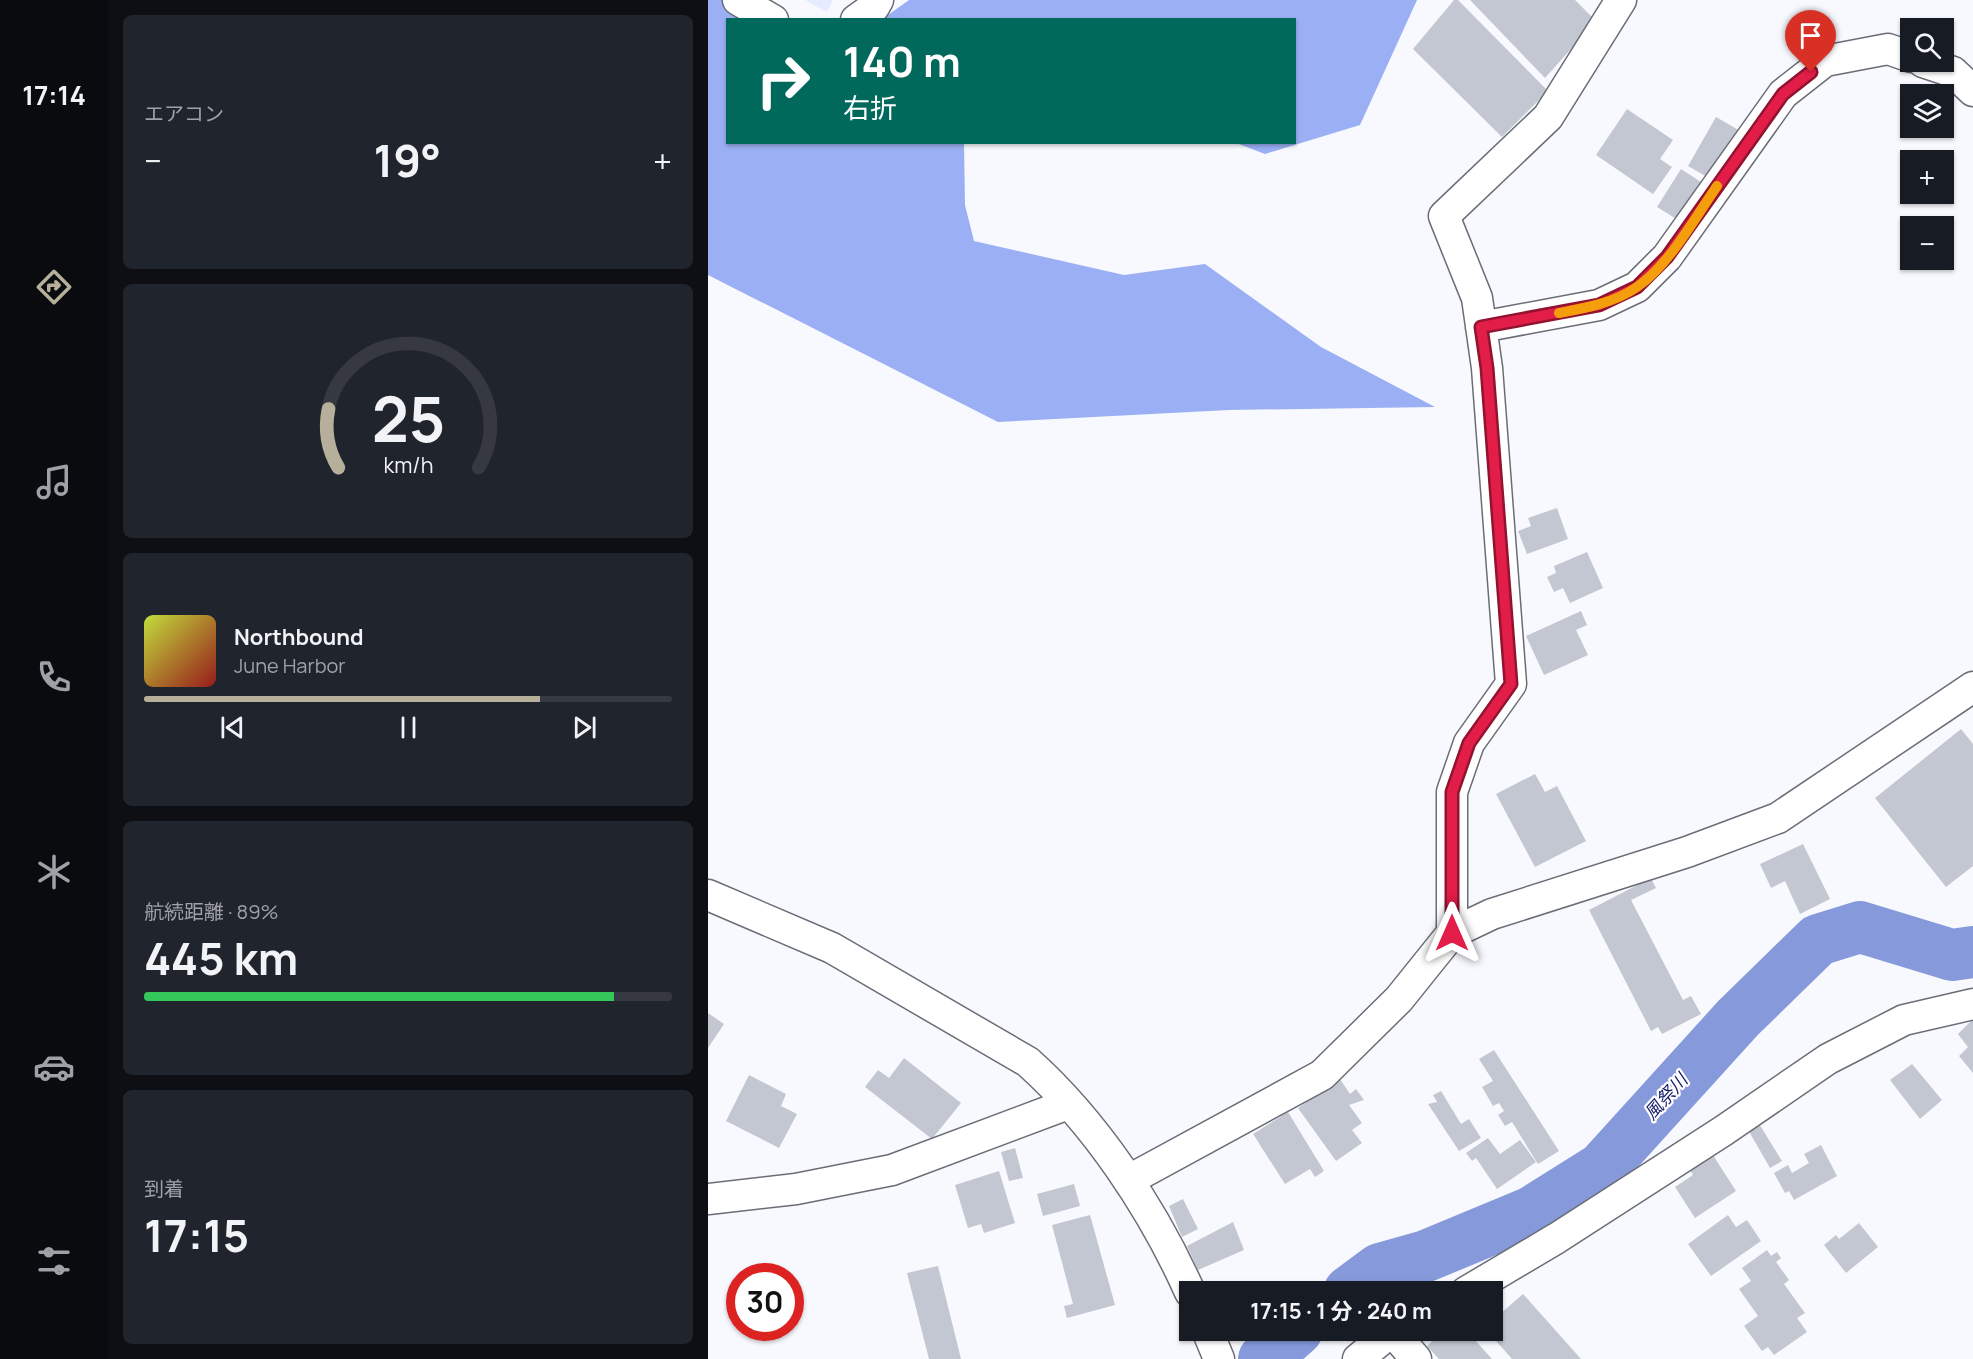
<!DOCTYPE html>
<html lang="ja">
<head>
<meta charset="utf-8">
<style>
  body { margin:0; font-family:Manrope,"Noto Sans JP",sans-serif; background:#20242c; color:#f1f3f6; height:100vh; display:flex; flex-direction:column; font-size:22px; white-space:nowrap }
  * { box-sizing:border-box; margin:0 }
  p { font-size:20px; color:#9ea1a6 }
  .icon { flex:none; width:33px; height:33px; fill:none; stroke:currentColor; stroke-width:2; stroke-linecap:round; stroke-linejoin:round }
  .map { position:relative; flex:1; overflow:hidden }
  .sheet { display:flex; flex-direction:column; gap:15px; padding:15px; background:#0d0f14; width:600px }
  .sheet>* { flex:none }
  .guide { position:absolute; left:18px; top:18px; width:570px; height:126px; border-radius:0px; box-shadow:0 2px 4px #0004; background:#00695c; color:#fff; overflow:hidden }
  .tools { position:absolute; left:1192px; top:18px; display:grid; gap:12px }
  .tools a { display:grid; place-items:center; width:54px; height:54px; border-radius:0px; background:#171b24; box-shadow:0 2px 4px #0004; font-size:30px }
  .speed { position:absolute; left:18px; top:1263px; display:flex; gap:12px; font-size:30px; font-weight:700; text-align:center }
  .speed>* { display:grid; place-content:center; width:78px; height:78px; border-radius:50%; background:#171b24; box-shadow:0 2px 4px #0004; line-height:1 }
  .speed .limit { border:9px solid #d22; background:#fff; color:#111 }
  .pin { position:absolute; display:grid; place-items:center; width:51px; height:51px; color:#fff; margin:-62px -26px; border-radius:50% 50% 50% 0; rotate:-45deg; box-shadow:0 0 6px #0007 }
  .pin .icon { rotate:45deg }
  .me { position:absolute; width:66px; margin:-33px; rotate:0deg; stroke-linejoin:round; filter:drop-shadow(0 0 4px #0008) }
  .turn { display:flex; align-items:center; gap:21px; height:126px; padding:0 18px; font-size:27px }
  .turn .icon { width:78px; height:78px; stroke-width:2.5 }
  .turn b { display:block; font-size:42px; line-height:51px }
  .big { font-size:45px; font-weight:700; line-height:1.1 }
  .sheet .widget { flex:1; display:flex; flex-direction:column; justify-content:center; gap:9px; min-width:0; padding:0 21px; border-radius:9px; background:#20242c }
  .sheet .dial { align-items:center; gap:0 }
  .dial svg { height:156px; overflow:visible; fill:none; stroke:#363941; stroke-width:7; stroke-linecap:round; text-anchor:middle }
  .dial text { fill:#f1f3f6; stroke:none }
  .song { display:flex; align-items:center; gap:18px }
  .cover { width:72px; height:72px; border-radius:9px; background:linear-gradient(135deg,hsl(70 70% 55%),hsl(0 70% 35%)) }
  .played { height:6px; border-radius:3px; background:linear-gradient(90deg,#b6af9a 75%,#363941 75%) }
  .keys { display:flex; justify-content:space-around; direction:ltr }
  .heat { display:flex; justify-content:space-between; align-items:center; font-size:33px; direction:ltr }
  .charge { height:9px; border-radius:4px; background:linear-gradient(90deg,#34c759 89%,#363941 0) }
  .trip { position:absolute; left:471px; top:1281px; width:324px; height:60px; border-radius:0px; background:#171b24; box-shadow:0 2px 4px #0004; font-weight:700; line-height:60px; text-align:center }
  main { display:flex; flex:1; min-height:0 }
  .menu { display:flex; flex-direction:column; width:108px; justify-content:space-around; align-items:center; background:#090b0e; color:#9ea1a6 }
  .menu .icon { width:42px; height:42px }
  .menu .current { color:#b6af9a }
  .menu b { font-size:27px; color:#f1f3f6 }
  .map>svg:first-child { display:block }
  .built { fill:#e6ecff }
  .forest { fill:#9baff4 }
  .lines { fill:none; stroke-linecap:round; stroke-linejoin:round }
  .river { stroke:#8599db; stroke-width:52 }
  .building { fill:#c3c7d2 }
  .minor-casing { stroke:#6a6d77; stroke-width:33 }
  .minor { stroke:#fff; stroke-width:30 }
  .route-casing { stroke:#92132f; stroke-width:15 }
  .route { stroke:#e11d48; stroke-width:10 }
  .slow { stroke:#f59e0b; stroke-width:10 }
  .labels { text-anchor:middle; stroke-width:4.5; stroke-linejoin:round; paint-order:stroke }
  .water-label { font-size:18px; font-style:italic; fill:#19206d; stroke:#fff }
</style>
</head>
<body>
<main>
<nav class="menu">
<b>17:14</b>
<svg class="icon current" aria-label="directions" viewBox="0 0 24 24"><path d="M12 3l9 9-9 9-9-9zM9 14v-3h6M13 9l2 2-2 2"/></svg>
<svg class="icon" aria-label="music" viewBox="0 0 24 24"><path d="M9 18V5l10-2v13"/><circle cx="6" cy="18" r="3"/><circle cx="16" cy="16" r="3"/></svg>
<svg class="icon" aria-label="phone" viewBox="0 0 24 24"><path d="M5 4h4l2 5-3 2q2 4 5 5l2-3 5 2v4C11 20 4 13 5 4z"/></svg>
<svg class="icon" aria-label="climate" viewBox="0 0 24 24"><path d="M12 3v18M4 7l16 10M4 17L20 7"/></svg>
<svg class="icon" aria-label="car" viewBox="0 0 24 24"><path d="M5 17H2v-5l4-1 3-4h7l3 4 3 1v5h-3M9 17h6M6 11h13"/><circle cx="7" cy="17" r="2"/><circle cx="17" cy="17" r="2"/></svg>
<svg class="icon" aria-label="filters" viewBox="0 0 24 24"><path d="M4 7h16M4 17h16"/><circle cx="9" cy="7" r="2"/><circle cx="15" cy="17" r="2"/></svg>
</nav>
<section class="sheet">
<div class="widget"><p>エアコン</p>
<div class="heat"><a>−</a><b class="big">19°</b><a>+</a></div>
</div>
<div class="widget dial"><svg viewBox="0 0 100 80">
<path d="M14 69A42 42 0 1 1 86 69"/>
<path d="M14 69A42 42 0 0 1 9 39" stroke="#b6af9a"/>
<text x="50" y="56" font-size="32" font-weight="700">25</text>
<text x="50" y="72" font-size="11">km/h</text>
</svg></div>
<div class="widget">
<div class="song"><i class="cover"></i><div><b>Northbound</b><p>June Harbor</p></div></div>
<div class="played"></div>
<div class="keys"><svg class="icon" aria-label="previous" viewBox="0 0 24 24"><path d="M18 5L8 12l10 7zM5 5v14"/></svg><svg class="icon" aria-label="pause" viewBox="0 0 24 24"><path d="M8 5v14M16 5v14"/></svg><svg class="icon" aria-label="next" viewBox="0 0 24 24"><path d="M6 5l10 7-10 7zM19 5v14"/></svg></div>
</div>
<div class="widget"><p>航続距離 · 89%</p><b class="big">445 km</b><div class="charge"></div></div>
<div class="widget"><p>到着</p><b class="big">17:15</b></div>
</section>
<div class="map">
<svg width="1265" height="1359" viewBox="0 0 1265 1359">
  <rect width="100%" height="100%" fill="#f8f9fe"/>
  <!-- built -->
  <path class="built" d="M97 0H125L119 12Z"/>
  <!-- forest -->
  <path class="forest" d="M0 0H21L59 19 20 20V142L256 143 257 205 266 241 416 275 497 264 613 347 727 407 521 410 290 422 0 275Z
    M201 0H709L652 125 557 154 528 143 586 142V20H173Z"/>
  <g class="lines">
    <!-- river -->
    <path class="river" d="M641 1292 672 1269 718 1256 824 1212 894 1168 1030 1018 1110 940 1152 927 1244 955 1265 952
      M556 1359 589 1330"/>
  </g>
  <!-- building -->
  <path class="building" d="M746 0H750L840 91 794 137 705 49Z
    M762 0H867L888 21 837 78Z
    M919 109 965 140 952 159 964 167 945 194 888 155Z
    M1008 117 1034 132 1006 181 980 166Z
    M973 169 999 186 975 223 949 207Z
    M849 508 860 539 819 554 810 531 823 526 820 518Z
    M879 552 895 588 862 603 855 588 846 592 839 577 848 573 846 566Z
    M873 611 879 625 868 630 880 655 836 675 818 636Z
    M1253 729 1265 744V866L1238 887 1167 798Z
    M827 774 837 792 849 786 878 841 827 867 788 794Z
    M1095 844 1122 899 1092 914 1077 881 1063 888 1052 864Z
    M943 878 948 888 923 900 975 1000 983 996 993 1014 954 1034 950 1027 943 1031 881 910Z
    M0 1013 16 1024 0 1048Z
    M1265 1019V1073L1251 1056 1260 1047 1250 1034Z
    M786 1050 851 1151 830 1164 804 1122 797 1126 790 1115 796 1111 791 1103 785 1106 774 1087 785 1081 771 1059Z
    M196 1058 253 1103 224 1139 157 1087 170 1070 181 1078Z
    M1204 1064 1234 1100 1212 1119 1182 1080Z
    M41 1075 78 1094 73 1106 89 1114 71 1148 18 1121Z
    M632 1079 642 1094 648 1089 656 1100 641 1105 654 1123 644 1130 654 1143 628 1161 590 1108Z
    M733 1091 753 1124 761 1119 773 1138 751 1151 720 1104 729 1102 725 1095Z
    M580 1112 616 1171 607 1177 602 1169 577 1184 545 1134Z
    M1050 1122 1074 1161 1062 1168 1039 1128Z
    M780 1138 792 1154 812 1140 828 1162 789 1189 768 1158 764 1161 758 1153Z
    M1113 1145 1129 1176 1086 1200 1081 1191 1077 1193 1066 1173 1080 1165 1084 1173 1101 1163 1096 1154Z
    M307 1148 315 1178 301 1181 293 1152Z
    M1003 1152 1028 1191 987 1218 967 1187 985 1175 980 1167Z
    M291 1171 307 1223 276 1233 273 1224 260 1228 247 1185Z
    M366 1184 372 1206 335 1216 329 1194Z
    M475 1199 490 1229 474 1237 461 1206Z
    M382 1215 407 1305 359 1318 356 1306 365 1304 344 1225Z
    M1020 1215 1028 1227 1039 1220 1053 1241 1003 1276 980 1244Z
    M525 1222 536 1250 490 1270 479 1246Z
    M1151 1223 1170 1247 1138 1273 1116 1245 1128 1235 1131 1239Z
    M1059 1250 1063 1256 1069 1252 1073 1258 1068 1262 1081 1280 1076 1284 1097 1313 1089 1318 1099 1332 1066 1355 1060 1347 1054 1351 1036 1326 1050 1316 1031 1289 1043 1281 1034 1268Z
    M230 1266 253 1359H221L199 1273Z
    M815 1294 873 1359H804L782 1334V1330H784V1321Z
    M736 1330H758L784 1359H731L719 1346Z"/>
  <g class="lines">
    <defs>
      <path id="minor" d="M30 0 65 20
        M148 20 166 7 170 0
        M1215 62 1245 72 1265 91
        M773 327 891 305 929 287 959 257 1075 94 1117 61 1180 49 1203 57
        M0 895 124 948 320 1062C387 1122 445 1209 482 1292
        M744 933 784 914 979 852 1070 818 1265 687
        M421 1180 614 1075 691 999 744 933V792L761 743 803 684 779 368 769 298 736 216 840 117 913 0
        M0 1199 88 1189 184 1170 360 1104
        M758 1292 849 1238 1015 1131 1120 1059 1196 1020 1265 1004
        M499 1330 511 1359
        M684 1331 708 1359
        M650 1359 685 1330"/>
    </defs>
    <!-- minor casing -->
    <use href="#minor" class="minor-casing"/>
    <!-- minor -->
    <use href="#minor" class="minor"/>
  </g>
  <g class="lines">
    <defs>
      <path id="route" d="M744 933V792L761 743 803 684 779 368 773 327 891 305 929 287 959 257 1075 94 1103 72"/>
    </defs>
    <!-- route casing -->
    <use href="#route" class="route-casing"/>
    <!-- route -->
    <use href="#route" class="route"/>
    <!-- slow -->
    <path class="slow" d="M851 313C877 308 906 303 929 287 961 265 987 218 1009 186"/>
  </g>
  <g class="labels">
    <!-- water labels -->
    <g class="water-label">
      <text transform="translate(958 1097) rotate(-48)" y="6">風祭川</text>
    </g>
  </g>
</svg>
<div class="tools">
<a><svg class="icon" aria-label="search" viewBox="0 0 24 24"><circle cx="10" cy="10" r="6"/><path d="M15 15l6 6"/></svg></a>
<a><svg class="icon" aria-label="layers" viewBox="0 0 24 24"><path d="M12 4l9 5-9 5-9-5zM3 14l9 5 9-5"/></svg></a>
<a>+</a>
<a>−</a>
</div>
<div class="speed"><div class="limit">30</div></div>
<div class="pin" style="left:1103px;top:72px;background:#d93025"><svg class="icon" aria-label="arrive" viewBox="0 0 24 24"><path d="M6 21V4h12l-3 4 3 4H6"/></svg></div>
<svg class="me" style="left:744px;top:933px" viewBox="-20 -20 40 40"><path d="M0-17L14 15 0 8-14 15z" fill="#e11d48" stroke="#fff" stroke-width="4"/></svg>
<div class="trip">17:15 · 1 分 · 240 m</div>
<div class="guide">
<div class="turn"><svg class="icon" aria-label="right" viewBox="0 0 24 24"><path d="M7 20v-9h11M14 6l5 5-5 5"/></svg><div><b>140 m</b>右折</div></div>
</div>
</div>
</main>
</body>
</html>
